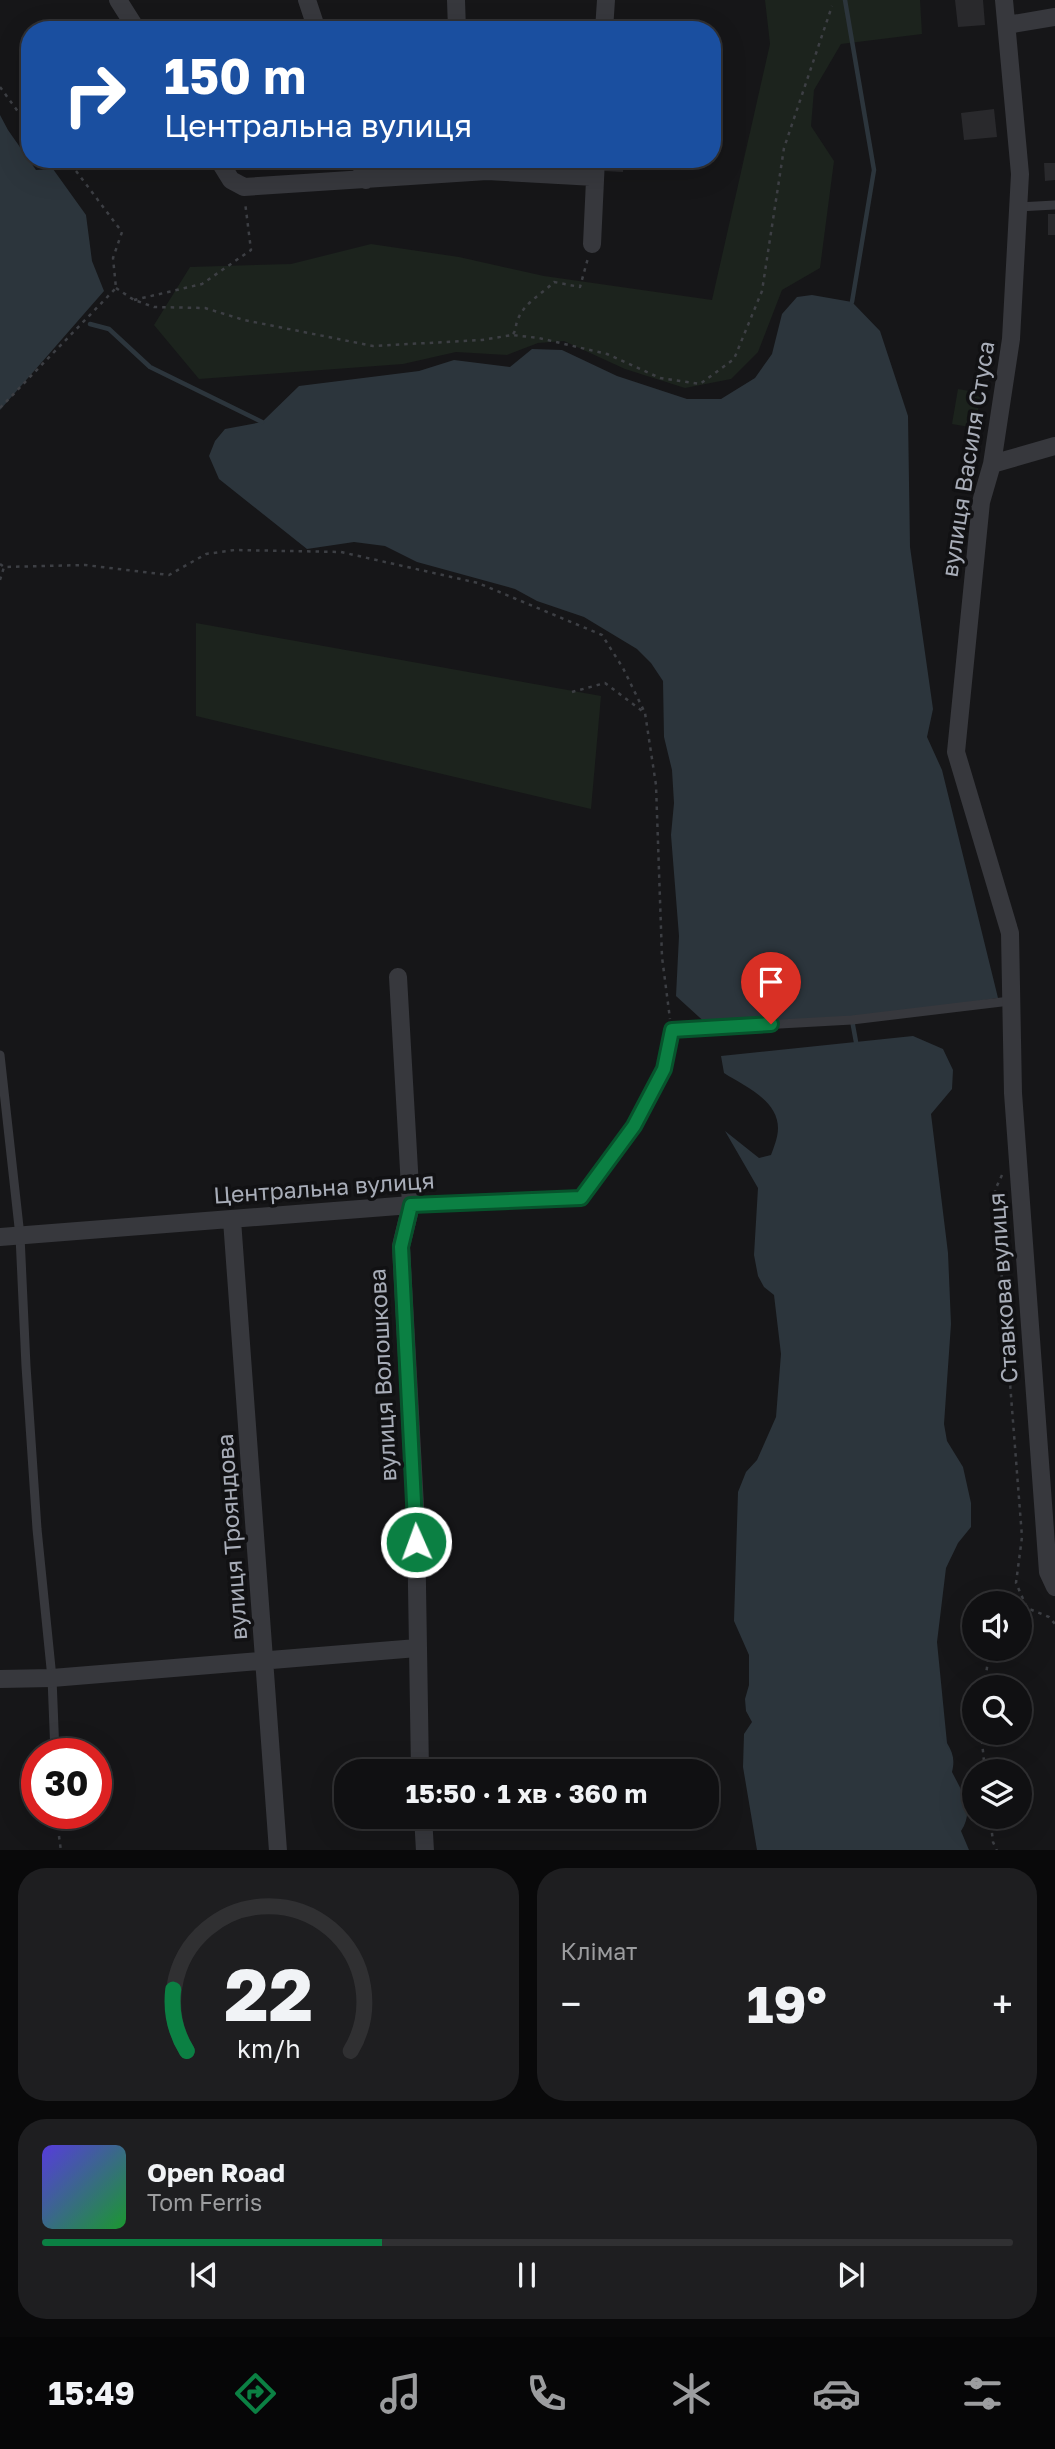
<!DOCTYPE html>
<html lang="uk">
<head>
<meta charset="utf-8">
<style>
  body { margin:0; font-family:"Golos Text",sans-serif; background:#1e1e20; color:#f1f3f6; height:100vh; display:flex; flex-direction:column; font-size:26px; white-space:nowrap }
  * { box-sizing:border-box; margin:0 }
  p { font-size:23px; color:#9c9d9f }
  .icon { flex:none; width:38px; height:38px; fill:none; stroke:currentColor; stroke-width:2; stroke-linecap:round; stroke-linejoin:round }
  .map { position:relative; height:1850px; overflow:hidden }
  .drawer { display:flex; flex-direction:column; gap:18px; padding:18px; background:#09090a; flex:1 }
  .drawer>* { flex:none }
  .hud { position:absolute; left:21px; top:21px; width:700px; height:147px; border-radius:28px; box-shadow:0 7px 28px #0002,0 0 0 2px #303032; background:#1a4fa0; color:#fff; overflow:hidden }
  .tools { position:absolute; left:962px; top:1591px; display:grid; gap:14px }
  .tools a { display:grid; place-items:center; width:70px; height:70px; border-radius:50%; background:#101012; box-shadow:0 7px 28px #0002,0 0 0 2px #303032; font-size:35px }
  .speed { position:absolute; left:21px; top:1738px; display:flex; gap:14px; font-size:35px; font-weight:700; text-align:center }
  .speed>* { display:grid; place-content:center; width:91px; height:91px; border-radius:50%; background:#101012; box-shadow:0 7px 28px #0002,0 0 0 2px #303032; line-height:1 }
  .speed .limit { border:10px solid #d22; background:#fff; color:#111 }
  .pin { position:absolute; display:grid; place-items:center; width:60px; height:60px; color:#fff; margin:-72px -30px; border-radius:50% 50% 50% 0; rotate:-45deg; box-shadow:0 0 7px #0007 }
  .pin .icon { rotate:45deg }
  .me { position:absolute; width:77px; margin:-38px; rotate:358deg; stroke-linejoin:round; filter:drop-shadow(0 0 5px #0008) }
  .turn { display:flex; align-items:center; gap:24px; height:147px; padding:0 28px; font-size:32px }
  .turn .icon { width:91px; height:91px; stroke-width:2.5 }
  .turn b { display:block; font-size:49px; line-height:60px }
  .big { font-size:52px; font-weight:700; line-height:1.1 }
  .drawer .tile { flex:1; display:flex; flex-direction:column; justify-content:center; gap:10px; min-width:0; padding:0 24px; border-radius:28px; background:#1e1e20 }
  .drawer .dial { align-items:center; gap:0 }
  .dial svg { height:182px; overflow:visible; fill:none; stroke:#303032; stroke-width:7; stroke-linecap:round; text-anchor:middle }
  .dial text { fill:#f1f3f6; stroke:none }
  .song { display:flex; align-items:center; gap:21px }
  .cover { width:84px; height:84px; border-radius:10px; background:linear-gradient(135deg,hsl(250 70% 55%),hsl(130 70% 35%)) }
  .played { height:7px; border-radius:4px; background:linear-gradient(90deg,#0b8043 35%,#303032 35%) }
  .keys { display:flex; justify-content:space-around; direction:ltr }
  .heat { display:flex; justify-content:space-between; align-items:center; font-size:38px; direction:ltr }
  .drawer .tiles { flex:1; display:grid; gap:18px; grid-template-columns:1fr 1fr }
  .tile:last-child { grid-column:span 2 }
  .trip { position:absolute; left:334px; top:1759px; width:385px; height:70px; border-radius:28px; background:#101012; box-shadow:0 7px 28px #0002,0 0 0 2px #303032; font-weight:700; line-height:70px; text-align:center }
  .dock { display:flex; height:112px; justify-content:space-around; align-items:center; background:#060607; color:#9c9d9f }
  .dock .icon { width:49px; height:49px }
  .dock .current { color:#0b8043 }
  .dock b { font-size:32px; color:#f1f3f6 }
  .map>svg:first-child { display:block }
  .green { fill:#1c231d }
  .water { fill:#2c353c }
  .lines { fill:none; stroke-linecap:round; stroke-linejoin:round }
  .stream { stroke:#2c353c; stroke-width:4.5 }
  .building { fill:#29292c }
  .path { stroke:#3d3f44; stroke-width:2.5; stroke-dasharray:3.5 5; stroke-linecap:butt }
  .lane { stroke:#37383d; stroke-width:9 }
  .street { stroke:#37383d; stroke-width:18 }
  .route-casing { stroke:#07532c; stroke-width:18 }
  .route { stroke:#0b8043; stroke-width:12 }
  .labels { text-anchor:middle; stroke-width:7; stroke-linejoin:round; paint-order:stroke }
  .street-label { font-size:23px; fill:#a8adb8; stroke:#111113 }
</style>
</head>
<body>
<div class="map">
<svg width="1055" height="1851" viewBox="0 0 1055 1851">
  <rect width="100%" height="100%" fill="#161618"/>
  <!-- green -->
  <path class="green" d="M765 0H920L922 34 841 44 814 90 811 126 834 161 820 268 782 290 758 352 731 379 685 388 625 369 564 341 538 343 507 355 456 352 403 364 199 379 154 325 190 267 291 264 371 244 459 257 544 276 712 300 770 44Z
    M958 389 981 393 975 428 952 424Z
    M196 623 601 696 591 809 196 716Z"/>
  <!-- water -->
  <path class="water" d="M0 115 8 130 36 170 53 169 86 215 92 261 104 291 0 410Z
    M812 295 852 302 880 331 908 416 910 547 933 709 927 737 942 770 998 998 852 1020 710 1027 676 996 679 936 671 835 674 803 672 770 664 737 663 681 651 663 637 649 584 617 537 601 515 589 417 562 385 546 354 542 307 549 219 479 209 456 215 441 225 429 262 422 299 386 419 371 454 360 510 367 532 349 562 350 617 376 687 399H721L755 378 772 354 782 314 797 297Z
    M913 1036 943 1049 953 1070 952 1089 931 1114 948 1253 951 1324 944 1424 947 1441 963 1467 971 1503V1527L958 1543 946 1568 937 1642 947 1743C953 1753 955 1760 952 1772 962 1792 975 1810 961 1831L969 1850H757L743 1767 744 1734 752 1722 746 1711 745 1699 749 1685V1655L734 1621 738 1492 746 1472 757 1460 776 1417 781 1354 774 1295 764 1287 758 1276 754 1255 758 1188 725 1131 759 1158 771 1155C774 1147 778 1137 778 1128 778 1100 744 1086 724 1073L721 1056Z"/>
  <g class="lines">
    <!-- stream -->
    <path class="stream" d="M845 0 874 170 852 302
      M90 324 109 329 150 367 262 422
      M852 1020 856 1042"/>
  </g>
  <!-- building -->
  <path class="building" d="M955 0H983L985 25 958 27Z
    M994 109 997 137 964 140 961 113Z
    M605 159H624L623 172 604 171Z
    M1044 163H1055V180L1045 181Z
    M1048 214H1055V235H1048Z"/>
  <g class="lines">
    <!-- path -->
    <path class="path" d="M0 87 30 128
      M116 288 134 300 154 307 205 308 244 320 373 346 482 340 512 335 539 338 607 354 660 378 700 384 734 359 762 291 784 148 832 6
      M134 300 202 284 251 250 245 202
      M513 334C517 329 515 325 518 319 525 302 542 294 554 282L580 287 588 258
      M0 408 116 288 113 258 122 232 67 159
      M0 564 4 567 85 565 169 575 206 554 235 550 341 552 478 583 602 635 623 668 645 713
      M0 580 4 567
      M572 692 605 683 645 713 656 785 662 957 670 1019
      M1002 1175 995 1190 1022 1537 1016 1583 1027 1608 1049 1617 1055 1624
      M1020 1615 1027 1608
      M984 1687 990 1648
      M981 1732 985 1771
      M990 1816 993 1842 997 1851
      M59 1836 61 1851"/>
    <!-- lane -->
    <path class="lane" d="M1018 207 1055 205
      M0 1055 20 1236 26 1366 37 1529 52 1678 55 1754
      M411 1205 581 1197 634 1126 664 1069 672 1030 852 1020 1010 1001
      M57 1813 58 1825"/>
    <!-- street -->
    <path class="street" d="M118 0 137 30
      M307 0 317 30
      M456 0 457 30
      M1004 0 1020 174 1011 339 992 464 981 502 956 752 1010 933 1013 1093 1048 1572 1055 1587
      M1007 25 1055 17
      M604 30 606 0
      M218 159 231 180 244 187 487 171 595 177
      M359 159 366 180
      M592 244 596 159
      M992 464 1055 446
      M398 977 411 1205 401 1246 416 1525 420 1771
      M232 1220 278 1851
      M0 1237 411 1205
      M0 1679 52 1678 417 1648
      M423 1816 425 1851"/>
  </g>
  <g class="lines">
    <defs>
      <path id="route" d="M416 1542 401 1247 411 1205 581 1198 634 1126 664 1069 672 1030 771 1024"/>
    </defs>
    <!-- route casing -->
    <use href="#route" class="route-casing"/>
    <!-- route -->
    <use href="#route" class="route"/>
  </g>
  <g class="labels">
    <!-- street labels -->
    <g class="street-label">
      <text transform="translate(968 459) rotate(-81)" y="8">вулиця Василя Стуса</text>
      <text transform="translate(324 1188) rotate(-4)" y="8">Центральна вулиця</text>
      <text transform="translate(1003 1288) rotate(-94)" y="8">Ставкова вулиця</text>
      <text transform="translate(383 1375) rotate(-93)" y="8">вулиця Волошкова</text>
      <text transform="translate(232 1537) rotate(-94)" y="8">вулиця Трояндова</text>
    </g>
  </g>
</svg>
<div class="tools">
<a><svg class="icon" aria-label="sound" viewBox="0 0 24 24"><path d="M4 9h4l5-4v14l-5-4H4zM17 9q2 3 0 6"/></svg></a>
<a><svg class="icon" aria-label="search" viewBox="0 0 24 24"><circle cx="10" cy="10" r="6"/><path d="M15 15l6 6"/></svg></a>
<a><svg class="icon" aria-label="layers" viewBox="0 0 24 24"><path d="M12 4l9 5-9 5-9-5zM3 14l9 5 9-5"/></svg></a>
</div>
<div class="speed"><div class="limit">30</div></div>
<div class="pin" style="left:771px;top:1024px;background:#d93025"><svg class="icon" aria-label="arrive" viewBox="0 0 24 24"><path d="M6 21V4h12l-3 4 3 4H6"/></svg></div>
<svg class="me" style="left:416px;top:1542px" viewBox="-20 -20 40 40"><circle r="17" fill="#0b8043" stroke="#fff" stroke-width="3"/><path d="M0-11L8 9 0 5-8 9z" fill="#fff"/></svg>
<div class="trip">15:50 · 1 хв · 360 m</div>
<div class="hud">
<div class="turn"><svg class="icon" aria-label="right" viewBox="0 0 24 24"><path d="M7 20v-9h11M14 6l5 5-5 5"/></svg><div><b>150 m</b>Центральна вулиця</div></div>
</div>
</div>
<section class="drawer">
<div class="tiles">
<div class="tile dial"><svg viewBox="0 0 100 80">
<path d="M14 69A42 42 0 1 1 86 69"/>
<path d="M14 69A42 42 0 0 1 8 42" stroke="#0b8043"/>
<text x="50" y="56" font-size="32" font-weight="700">22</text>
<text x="50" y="72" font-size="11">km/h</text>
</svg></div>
<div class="tile"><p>Клімат</p>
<div class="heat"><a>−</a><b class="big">19°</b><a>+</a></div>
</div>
<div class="tile">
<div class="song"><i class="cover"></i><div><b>Open Road</b><p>Tom Ferris</p></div></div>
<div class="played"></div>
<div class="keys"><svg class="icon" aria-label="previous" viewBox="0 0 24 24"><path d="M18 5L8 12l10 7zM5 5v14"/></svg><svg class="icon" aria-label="pause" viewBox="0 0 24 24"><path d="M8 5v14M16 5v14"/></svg><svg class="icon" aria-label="next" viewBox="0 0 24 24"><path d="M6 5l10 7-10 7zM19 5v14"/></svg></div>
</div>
</div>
</section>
<nav class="dock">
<b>15:49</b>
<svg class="icon current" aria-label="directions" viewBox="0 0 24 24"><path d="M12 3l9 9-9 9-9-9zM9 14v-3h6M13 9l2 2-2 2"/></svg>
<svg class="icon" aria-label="music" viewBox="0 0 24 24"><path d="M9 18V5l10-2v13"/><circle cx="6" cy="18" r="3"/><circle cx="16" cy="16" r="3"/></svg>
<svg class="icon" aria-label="phone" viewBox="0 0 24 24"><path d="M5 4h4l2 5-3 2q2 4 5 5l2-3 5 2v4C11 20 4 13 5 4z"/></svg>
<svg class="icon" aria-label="climate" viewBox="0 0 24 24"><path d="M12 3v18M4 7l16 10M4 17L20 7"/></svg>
<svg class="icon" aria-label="car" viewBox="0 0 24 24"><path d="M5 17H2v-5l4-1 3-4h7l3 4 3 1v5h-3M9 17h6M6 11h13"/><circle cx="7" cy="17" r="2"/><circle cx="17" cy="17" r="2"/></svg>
<svg class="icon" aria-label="filters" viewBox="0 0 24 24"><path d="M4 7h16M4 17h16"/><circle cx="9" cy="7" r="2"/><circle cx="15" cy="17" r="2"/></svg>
</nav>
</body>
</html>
